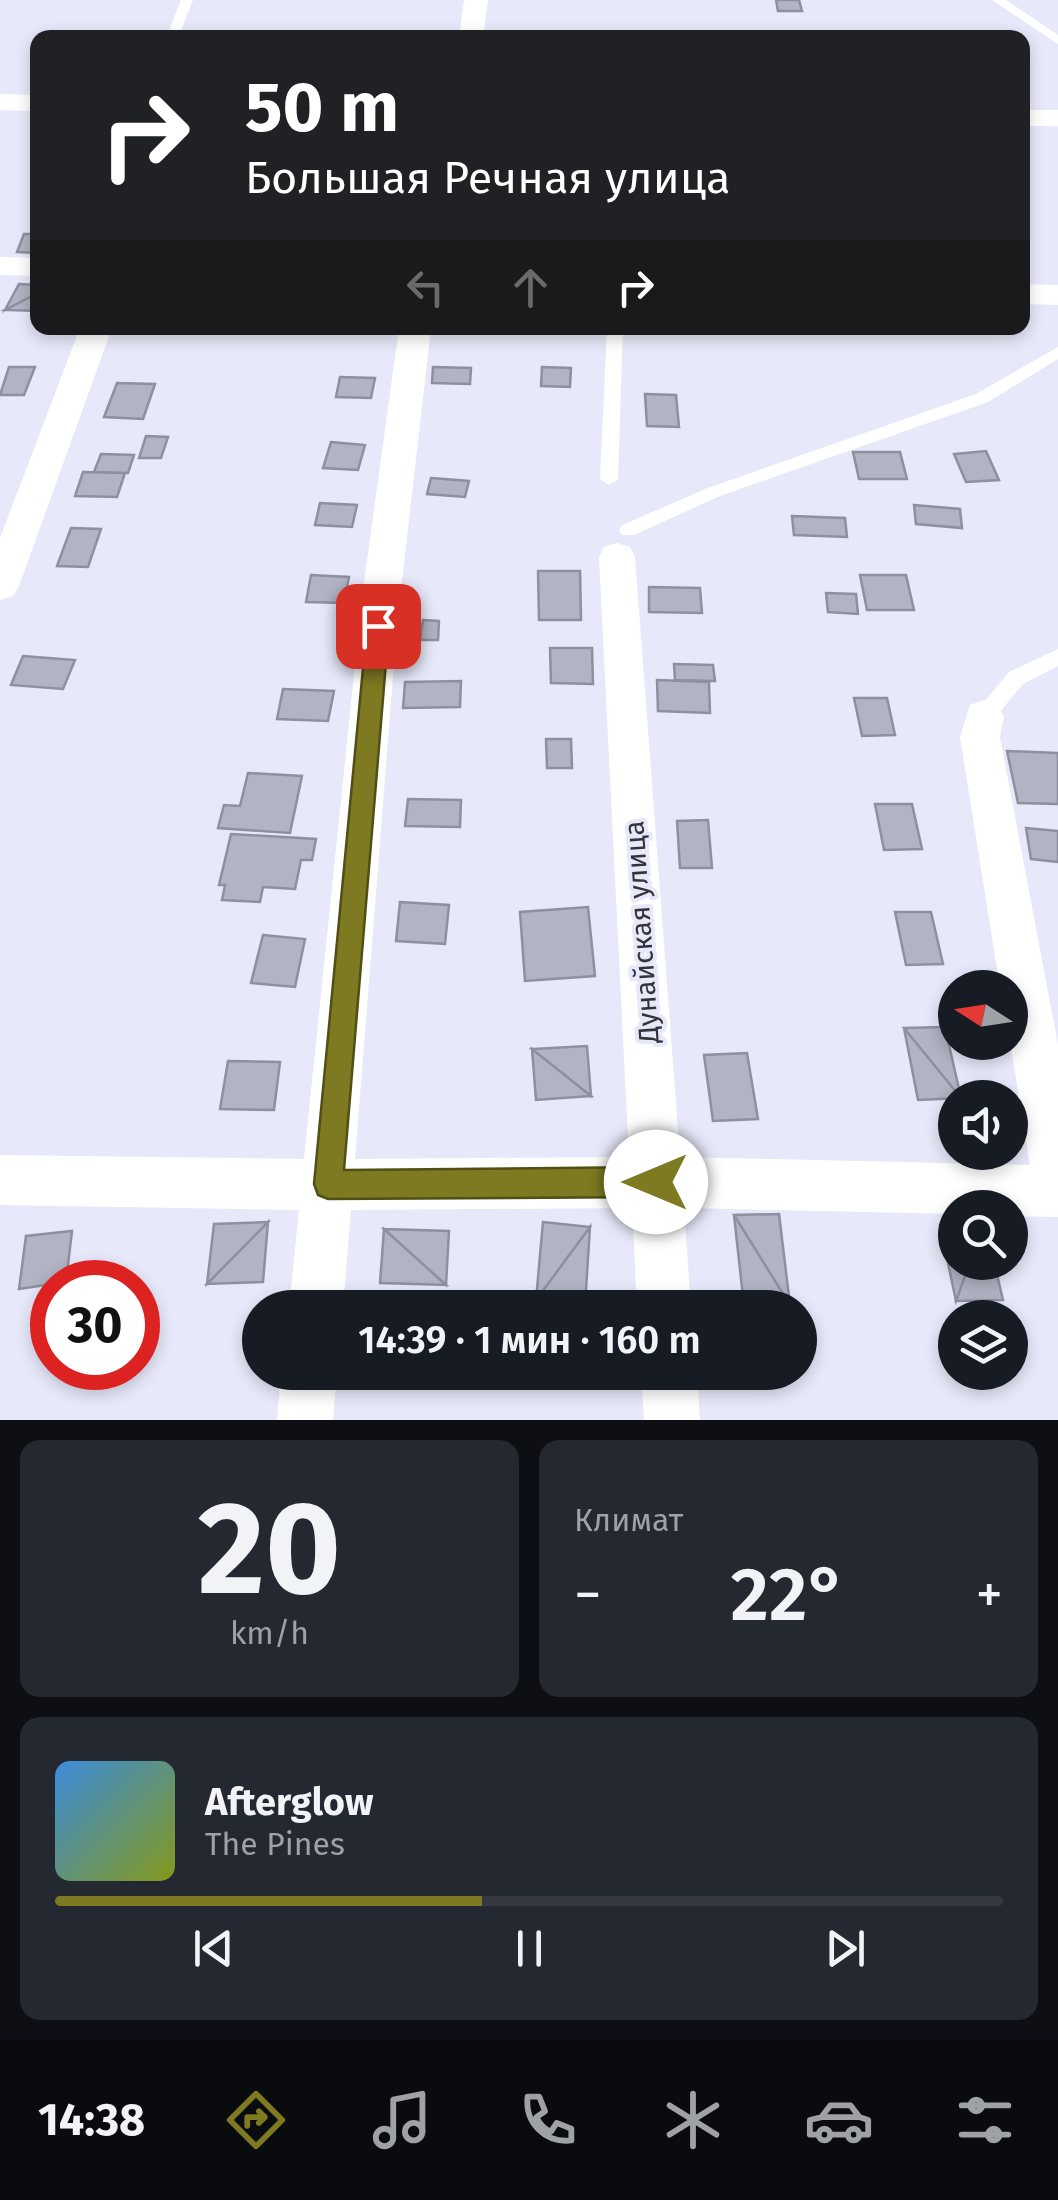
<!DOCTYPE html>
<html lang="ru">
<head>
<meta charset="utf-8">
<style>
  body { margin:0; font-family:"Fira Sans",sans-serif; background:#242831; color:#f1f3f6; height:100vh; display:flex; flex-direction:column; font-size:38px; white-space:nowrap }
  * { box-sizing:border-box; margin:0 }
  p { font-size:32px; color:#9ea1a6 }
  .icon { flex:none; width:55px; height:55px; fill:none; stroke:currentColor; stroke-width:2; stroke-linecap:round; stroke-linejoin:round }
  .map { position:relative; height:1420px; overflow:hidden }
  .panel { display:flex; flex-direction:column; gap:20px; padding:20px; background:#0d0f14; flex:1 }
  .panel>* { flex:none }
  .hud { position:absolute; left:30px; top:30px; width:1000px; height:305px; border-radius:20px; box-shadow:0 5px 15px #0003; background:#202124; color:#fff; overflow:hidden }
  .needle { width:65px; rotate:282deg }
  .fabs { position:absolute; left:938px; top:970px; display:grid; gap:20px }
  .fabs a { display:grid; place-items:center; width:90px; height:90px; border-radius:50%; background:#171b24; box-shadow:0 5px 15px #0003; font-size:50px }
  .speed { position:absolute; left:30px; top:1260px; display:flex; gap:20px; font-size:50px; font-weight:700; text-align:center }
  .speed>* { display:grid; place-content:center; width:130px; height:130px; border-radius:50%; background:#171b24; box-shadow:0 5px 15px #0003; line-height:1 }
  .speed .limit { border:15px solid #d22; background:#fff; color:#111 }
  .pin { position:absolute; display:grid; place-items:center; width:85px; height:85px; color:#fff; margin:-42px; border-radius:20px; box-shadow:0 5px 15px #0006 }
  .me { position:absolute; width:110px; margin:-55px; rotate:270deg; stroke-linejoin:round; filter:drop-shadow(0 0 8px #0008) }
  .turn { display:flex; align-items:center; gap:35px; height:210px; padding:0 50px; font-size:45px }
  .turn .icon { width:130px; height:130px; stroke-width:2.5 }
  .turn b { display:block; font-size:70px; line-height:85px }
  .lanes { display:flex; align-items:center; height:95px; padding:0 50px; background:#0003; justify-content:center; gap:50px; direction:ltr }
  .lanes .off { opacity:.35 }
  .big { font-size:75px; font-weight:600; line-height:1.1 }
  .panel .widget { flex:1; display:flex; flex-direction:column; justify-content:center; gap:15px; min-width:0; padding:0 35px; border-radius:20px; background:#242831 }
  .panel .dial { align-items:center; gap:0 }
  .dial b { font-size:130px; line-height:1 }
  .song { display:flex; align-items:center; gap:30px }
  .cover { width:120px; height:120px; border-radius:15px; background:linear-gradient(135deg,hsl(210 70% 55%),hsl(70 70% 35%)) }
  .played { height:10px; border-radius:5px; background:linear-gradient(90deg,#7e7a21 45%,#363941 45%) }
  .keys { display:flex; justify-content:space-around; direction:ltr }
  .heat { display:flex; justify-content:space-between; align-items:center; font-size:55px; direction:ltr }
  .panel .tiles { flex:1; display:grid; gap:20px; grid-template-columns:1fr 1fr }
  .widget:last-child { grid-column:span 2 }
  .trip { position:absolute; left:242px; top:1290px; width:575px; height:100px; border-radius:50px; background:#171b24; box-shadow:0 5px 15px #0003; font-weight:600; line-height:100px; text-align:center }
  .tab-bar { display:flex; height:160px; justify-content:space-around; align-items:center; background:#090b0e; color:#9ea1a6 }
  .tab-bar .icon { width:70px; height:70px }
  .tab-bar .on { color:#7e7a21 }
  .tab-bar b { font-size:45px; color:#f1f3f6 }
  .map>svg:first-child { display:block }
  .building { fill:#b2b3c3; stroke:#8e909f; stroke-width:2.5 }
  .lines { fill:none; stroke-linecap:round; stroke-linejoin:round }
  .service { fill:#fff; fill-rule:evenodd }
  .minor { fill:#fff; fill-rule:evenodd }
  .route { fill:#7e7a21; stroke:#524f15; stroke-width:2.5 }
  .labels { text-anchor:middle; stroke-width:8; stroke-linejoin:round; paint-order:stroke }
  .street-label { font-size:28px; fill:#33343a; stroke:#e7e9fa }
</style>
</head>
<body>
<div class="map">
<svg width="1058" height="1420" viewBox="0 0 1058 1420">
  <rect width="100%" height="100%" fill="#e7e9fa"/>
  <!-- building -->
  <path class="building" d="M776 0H799L802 11H778Z
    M24 234H38V253L17 252Z
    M19 284 38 285V293L5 310Z
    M38 293V311L5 310Z
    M9 367H35L24 395H0Z
    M433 367 471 368 470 384 432 383Z
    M542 367 571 368 570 387 541 386Z
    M340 377 375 378 371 398 336 397Z
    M117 383 155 384 143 419 104 417Z
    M645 394 676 395 679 427 647 426Z
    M146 436 168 437 161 458H139Z
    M331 442 365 445 358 470 323 468Z
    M986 451 999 480 966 482 954 454Z
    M853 452H900L907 479H859Z
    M101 454 134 455 128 473 94 472Z
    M83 472 125 473 117 497 75 496Z
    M431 478 469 481 465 497 427 494Z
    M320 503 357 505 352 527 315 525Z
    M914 505 960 509 962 528 916 524Z
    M792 516 845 518 847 537 794 535Z
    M71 528 101 529 88 567 57 566Z
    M538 571H580L581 620H539Z
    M311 575 349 577 344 603 306 602Z
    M860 575H906L914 610H867Z
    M649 587 700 588 702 613 649 612Z
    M826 593 856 594 858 614 828 612Z
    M423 620 439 621 438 640H420Z
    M550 648H592L593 684 551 683Z
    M23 656 75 660 63 689 11 685Z
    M674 664 713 665 715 681 675 680Z
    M657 680 709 682 710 713 658 711Z
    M461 681 460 707 403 708 405 682Z
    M283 689 334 691 328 721 277 719Z
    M854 698H887L895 735 862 736Z
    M546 739H571L572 768H547Z
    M1007 751 1058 753V804L1018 803Z
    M248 773 302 776 290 833 218 828 224 805 240 806Z
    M408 799 461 800 460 827 405 826Z
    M875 804H912L922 849 884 850Z
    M708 820 712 868H680L677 821Z
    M1026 828 1058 831V862L1031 859Z
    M231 834 316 839 312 860H301L295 889 263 887 260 902 222 900 225 885H219Z
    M400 902 449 905 445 944 396 941Z
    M588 907 595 976 525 981 520 912Z
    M895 912H931L943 964 906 965Z
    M263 935 305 939 295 987 251 983Z
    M945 1027 961 1098 904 1028Z
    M904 1028 961 1098 918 1100Z
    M587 1046 591 1096 532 1049Z
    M532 1049 591 1096 536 1100Z
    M747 1053 758 1119 713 1121 704 1055Z
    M228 1061 280 1062 274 1110 220 1109Z
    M779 1214 790 1305 734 1215Z
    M734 1215 790 1305 744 1306Z
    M268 1222 207 1284 214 1224Z
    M268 1222 263 1282 207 1284Z
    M543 1222 590 1227 536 1300Z
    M940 1225H955V1262H970L956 1301Z
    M590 1227 585 1306 536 1300Z
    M384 1229 446 1285 380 1283Z
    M384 1229 449 1231 446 1285Z
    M72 1231 66 1282 19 1289 26 1236Z
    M970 1262H994L1003 1300 956 1301Z"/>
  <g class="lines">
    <!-- service -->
    <path class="service" d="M181 0H193L178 38H166Z
      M992 0H1006L1058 35V44Z
      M607 328H623L618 479 609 485 600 479Z
      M1058 347V359L988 402 720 496 634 535H622L619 530 622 525 708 488 976 394Z
      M1058 649V666L1023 684 991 723H977L974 717 977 711 1009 672Z"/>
    <!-- minor -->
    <path class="minor" d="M464 0H488L483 38H459Z
      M0 94 38 95V111L0 110Z
      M1022 110H1058V126H1022Z
      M0 257 38 258V276L0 275Z
      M1022 284 1058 285V305L1022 304Z
      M80 328H112L19 586 13 596 0 600V538Z
      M399 328H431L401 590 395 600 382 604 369 600 363 590Z
      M617 543 630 547 635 557 680 1157 1030 1165 1010 1042V988H1000L960 737 970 705 984 700 998 705 1004 717 1000 737 1058 1045V1217L1010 1216V1208H955V1214L684 1208 691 1308H637L632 1208 351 1210 343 1308H289L299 1210 0 1205V1155L304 1159 359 626 365 615 378 611 391 615 397 626 355 1159 629 1157 599 557 604 547Z
      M281 1372H337L333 1420H277Z
      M641 1372H697L700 1420H644Z"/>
  </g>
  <!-- route -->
  <path class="route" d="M378 618 389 626 344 1170 656 1167 666 1172 671 1182 666 1192 656 1197 328 1199 318 1195 314 1184 367 626Z"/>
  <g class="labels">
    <!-- street labels -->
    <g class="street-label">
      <text transform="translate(641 932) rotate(-94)" y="10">Дунайская улица</text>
    </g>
  </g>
</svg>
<div class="fabs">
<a><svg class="needle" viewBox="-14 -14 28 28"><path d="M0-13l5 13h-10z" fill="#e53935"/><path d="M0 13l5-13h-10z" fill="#9ea1a6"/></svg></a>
<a><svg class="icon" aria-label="sound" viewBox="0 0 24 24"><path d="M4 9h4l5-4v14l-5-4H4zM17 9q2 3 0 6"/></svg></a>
<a><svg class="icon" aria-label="search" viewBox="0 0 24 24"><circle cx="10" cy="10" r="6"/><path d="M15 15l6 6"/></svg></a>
<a><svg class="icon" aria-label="layers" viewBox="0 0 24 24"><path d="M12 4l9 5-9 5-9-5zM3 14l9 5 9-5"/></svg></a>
</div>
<div class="speed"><div class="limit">30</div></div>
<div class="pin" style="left:378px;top:626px;background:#d93025"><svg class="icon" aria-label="arrive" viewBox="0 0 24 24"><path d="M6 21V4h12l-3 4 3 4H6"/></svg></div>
<svg class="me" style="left:656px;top:1182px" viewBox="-20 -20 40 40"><circle r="19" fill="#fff"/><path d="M0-13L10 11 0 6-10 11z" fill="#7e7a21"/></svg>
<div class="trip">14:39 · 1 мин · 160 m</div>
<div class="hud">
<div class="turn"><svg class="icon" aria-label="right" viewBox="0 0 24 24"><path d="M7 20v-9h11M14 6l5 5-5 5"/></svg><div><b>50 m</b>Большая Речная улица</div></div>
<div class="lanes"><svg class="icon off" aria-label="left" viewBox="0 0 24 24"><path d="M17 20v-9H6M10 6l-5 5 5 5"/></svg><svg class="icon off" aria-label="ahead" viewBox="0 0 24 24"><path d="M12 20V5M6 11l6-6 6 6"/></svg><svg class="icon" aria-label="right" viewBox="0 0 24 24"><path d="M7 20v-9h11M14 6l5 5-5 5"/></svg></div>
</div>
</div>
<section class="panel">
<div class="tiles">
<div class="widget dial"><b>20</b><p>km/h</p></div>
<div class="widget"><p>Климат</p>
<div class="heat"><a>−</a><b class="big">22°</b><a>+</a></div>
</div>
<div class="widget">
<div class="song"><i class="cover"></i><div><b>Afterglow</b><p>The Pines</p></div></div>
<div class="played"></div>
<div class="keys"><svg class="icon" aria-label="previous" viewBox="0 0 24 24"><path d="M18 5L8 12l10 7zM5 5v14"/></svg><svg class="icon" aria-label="pause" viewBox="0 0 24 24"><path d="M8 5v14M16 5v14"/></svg><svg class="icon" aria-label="next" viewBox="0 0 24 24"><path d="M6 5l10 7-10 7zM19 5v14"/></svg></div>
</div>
</div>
</section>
<nav class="tab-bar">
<b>14:38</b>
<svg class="icon on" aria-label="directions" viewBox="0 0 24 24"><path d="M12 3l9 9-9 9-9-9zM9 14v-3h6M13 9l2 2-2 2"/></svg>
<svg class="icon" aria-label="music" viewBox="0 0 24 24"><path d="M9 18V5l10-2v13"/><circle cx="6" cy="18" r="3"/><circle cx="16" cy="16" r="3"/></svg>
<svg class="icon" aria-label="phone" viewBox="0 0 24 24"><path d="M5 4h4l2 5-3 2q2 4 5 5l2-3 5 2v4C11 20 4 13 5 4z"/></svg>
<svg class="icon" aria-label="climate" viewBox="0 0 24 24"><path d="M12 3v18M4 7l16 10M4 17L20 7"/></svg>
<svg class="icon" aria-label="car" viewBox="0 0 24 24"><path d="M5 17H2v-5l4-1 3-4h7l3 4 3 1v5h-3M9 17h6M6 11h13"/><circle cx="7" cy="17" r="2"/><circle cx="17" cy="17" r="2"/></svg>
<svg class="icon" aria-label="filters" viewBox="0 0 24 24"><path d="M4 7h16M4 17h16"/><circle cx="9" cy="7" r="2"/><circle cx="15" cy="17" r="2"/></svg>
</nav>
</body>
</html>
